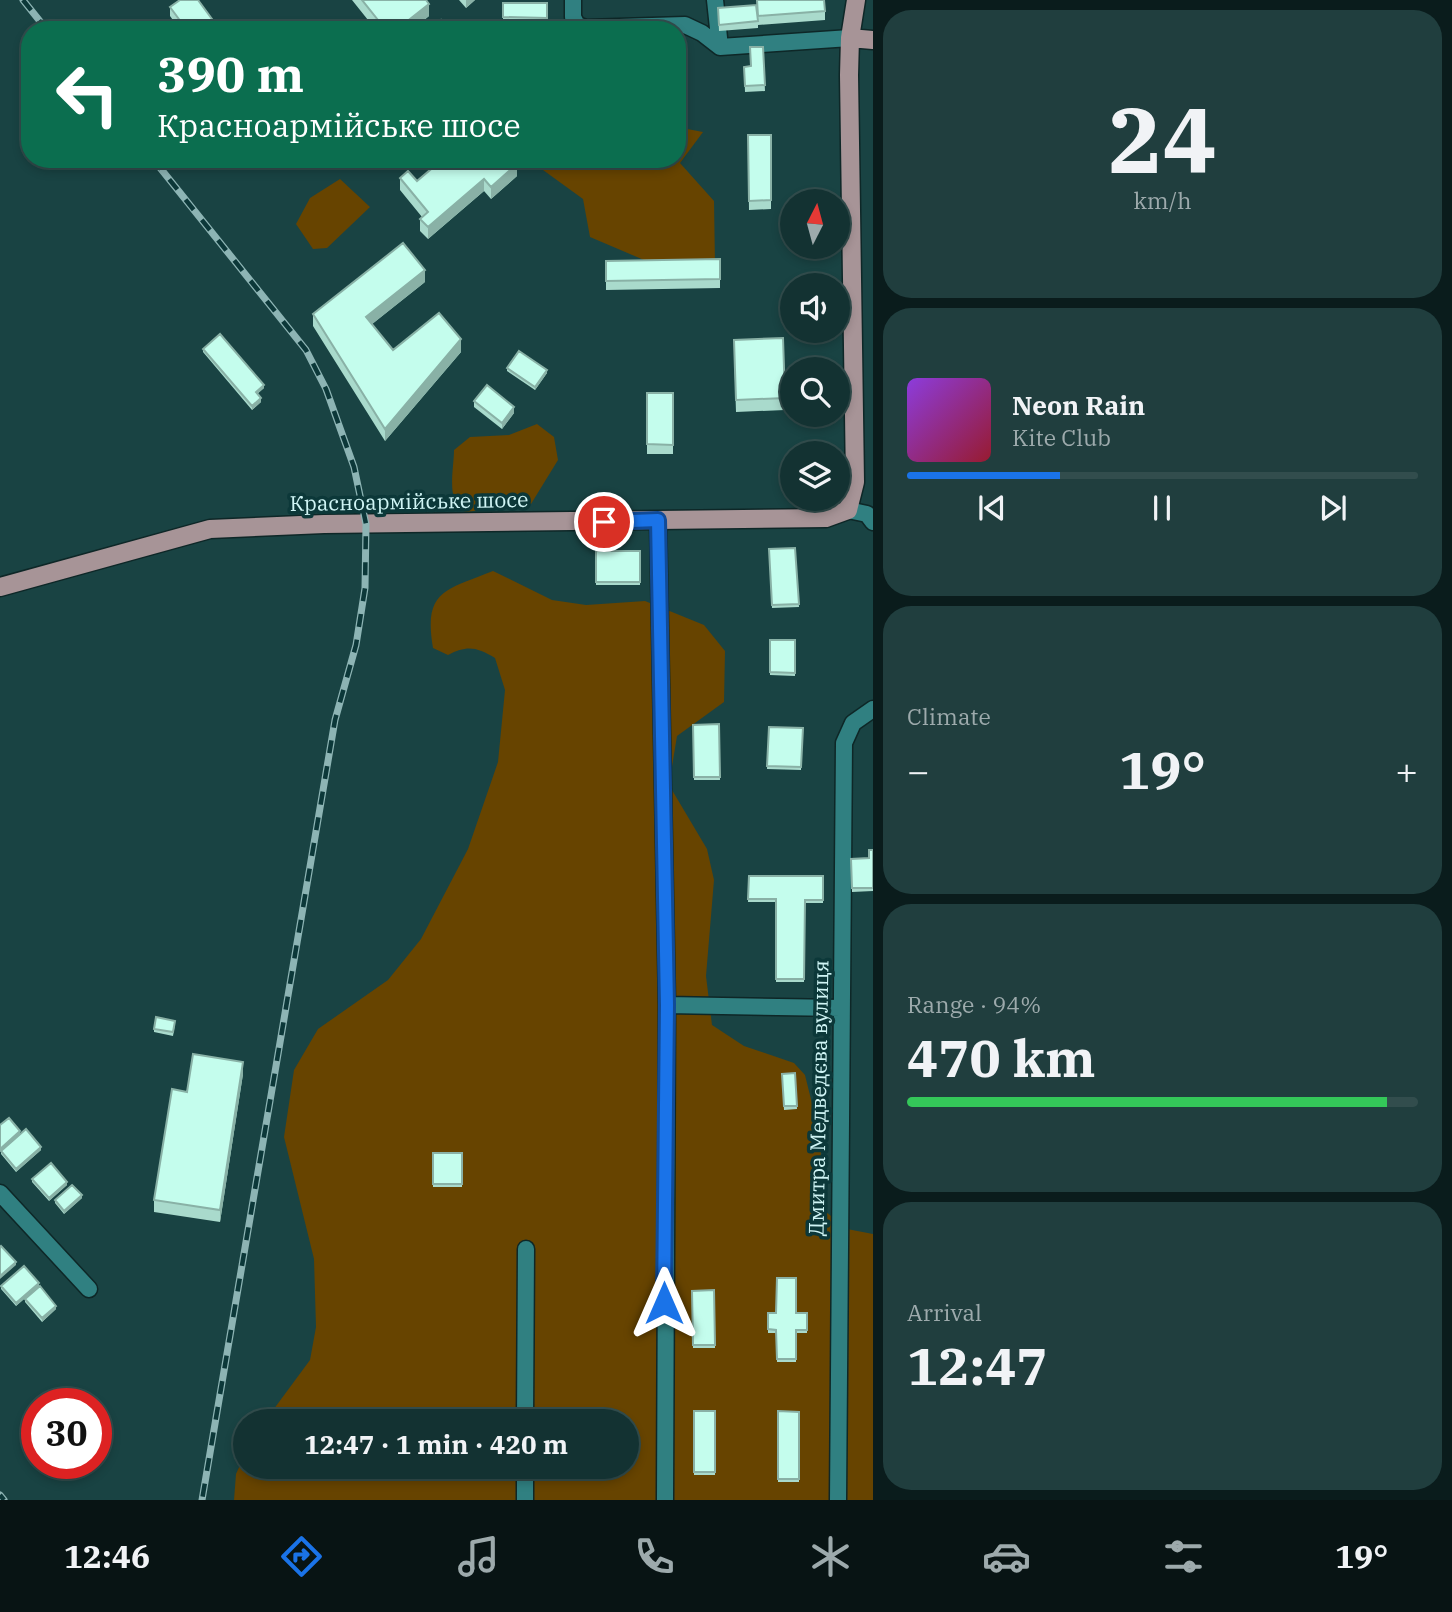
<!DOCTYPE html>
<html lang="en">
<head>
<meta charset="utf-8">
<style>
  body { margin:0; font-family:"IBM Plex Serif",serif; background:#203e3e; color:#f1f3f6; height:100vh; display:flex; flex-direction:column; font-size:26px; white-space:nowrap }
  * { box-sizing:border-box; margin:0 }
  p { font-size:23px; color:#9daaac }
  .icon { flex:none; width:38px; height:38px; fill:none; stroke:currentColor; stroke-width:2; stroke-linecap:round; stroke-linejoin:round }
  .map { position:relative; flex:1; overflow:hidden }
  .side { display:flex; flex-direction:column; gap:10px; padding:10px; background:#0a1c1c; width:579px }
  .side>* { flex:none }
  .top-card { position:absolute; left:21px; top:21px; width:665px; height:147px; border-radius:28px; box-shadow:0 4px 10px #0003,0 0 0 2px #324d4d; background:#0b6e4f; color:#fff; overflow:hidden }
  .needle { width:46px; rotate:6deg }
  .buttons { position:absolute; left:780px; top:189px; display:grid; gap:14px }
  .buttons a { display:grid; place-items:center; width:70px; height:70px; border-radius:50%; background:#133232; box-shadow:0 4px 10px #0003,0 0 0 2px #324d4d; font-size:35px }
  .speed { position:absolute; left:21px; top:1388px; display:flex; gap:14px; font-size:35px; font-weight:700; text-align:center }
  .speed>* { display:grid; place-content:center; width:91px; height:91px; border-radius:50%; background:#133232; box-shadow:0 4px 10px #0003,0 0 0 2px #324d4d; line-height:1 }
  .speed .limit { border:10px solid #d22; background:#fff; color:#111 }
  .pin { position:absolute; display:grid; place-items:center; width:60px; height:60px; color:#fff; margin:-30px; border:4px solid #fff; border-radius:50%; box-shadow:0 2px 7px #0007 }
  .me { position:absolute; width:77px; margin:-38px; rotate:0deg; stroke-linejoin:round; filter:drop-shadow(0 0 5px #0008) }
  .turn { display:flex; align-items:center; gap:24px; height:147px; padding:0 21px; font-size:32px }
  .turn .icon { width:91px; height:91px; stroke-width:2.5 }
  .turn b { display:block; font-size:49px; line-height:60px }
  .big { font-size:52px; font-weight:700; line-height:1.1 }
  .side .widget { flex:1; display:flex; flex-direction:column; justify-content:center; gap:10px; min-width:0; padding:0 24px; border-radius:28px; background:#203e3e }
  .side .dial { align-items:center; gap:0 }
  .dial b { font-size:91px; line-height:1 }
  .song { display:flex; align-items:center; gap:21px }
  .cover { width:84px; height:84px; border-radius:10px; background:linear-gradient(135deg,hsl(270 70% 55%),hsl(350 70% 35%)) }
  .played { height:7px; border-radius:4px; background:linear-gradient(90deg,#1a73e8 30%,#324d4d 30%) }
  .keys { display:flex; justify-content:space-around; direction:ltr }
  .heat { display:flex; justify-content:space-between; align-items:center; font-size:38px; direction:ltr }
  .charge { height:10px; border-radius:5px; background:linear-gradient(90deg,#34c759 94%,#324d4d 0) }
  .trip { position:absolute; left:233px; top:1409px; width:406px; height:70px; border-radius:35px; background:#133232; box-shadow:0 4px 10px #0003,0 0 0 2px #324d4d; font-weight:700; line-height:70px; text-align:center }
  .tab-bar { display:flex; height:112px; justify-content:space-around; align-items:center; background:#081414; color:#9daaac }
  .tab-bar .icon { width:49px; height:49px }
  .tab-bar .selected { color:#1a73e8 }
  .tab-bar b { font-size:32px; color:#f1f3f6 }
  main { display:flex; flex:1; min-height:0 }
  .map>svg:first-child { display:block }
  .green { fill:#674400 }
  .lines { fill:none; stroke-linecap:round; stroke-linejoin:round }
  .minor-casing { stroke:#0e2727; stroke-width:19 }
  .major-casing { stroke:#0e2727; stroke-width:21 }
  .minor { stroke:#308081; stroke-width:16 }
  .major { stroke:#a79497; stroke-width:18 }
  .rail-casing { stroke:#8db4b4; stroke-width:7 }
  .rail { stroke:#0c3839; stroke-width:4.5; stroke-dasharray:13; stroke-linecap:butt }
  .wall { fill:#a9dacc }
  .shaded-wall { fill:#89b1a6 }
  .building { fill:#c4fded; stroke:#89b1a6; stroke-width:2 }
  .route-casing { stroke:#114b97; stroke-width:18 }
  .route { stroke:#1a73e8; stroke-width:12 }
  .labels { text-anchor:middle; stroke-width:7; stroke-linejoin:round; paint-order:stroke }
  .street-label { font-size:21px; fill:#d0f5f5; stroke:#0c3839 }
</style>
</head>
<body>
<main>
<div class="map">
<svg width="873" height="1500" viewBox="0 0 873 1500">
  <rect width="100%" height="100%" fill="#194343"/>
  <!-- green -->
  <path class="green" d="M677 127 703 132 680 163 714 201 715 264 644 260 590 237 583 199 543 170 536 159H677Z
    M340 179 370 207 327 248 313 249 296 224 310 198Z
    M537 424 554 437 558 460 531 504 466 512C445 504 454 469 454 450L470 437 509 435Z
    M493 571 552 600 586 605 645 601 704 625 725 651 724 702 677 736 669 785 707 849 714 880 706 976 712 1025 744 1046 794 1063 805 1075 821 1140 820 1207 847 1229 873 1234V1500H234L236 1474 245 1454V1466H626V1421H265L310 1360 316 1327 314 1259 284 1137 294 1070 318 1029 388 980 421 939 468 849 498 762 505 690 495 658C477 647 467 645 448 655L433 648C423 590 446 590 493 571Z"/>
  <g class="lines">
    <defs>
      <path id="minor" d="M573 0V17L577 25 586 28 685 25 702 33 720 47 850 38
        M715 0 720 47
        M848 510 867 514 873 522
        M658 520 667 1005 665 1500
        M667 1005 840 1008
        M0 1193 89 1289
        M525 1421 526 1249
        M525 1500V1466
        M838 1500 844 743 853 723 873 709"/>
      <path id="major" d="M850 38 873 40
        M0 587 210 529 324 524 826 518 848 510 855 482 849 75 850 38 856 0"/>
    </defs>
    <!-- minor casing -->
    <use href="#minor" class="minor-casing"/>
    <!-- major casing -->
    <use href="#major" class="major-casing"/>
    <!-- minor -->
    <use href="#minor" class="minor"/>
    <!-- major -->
    <use href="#major" class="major"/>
    <defs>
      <path id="rail" d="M23 0 47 30
        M153 159 306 350 326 389 354 467 366 524 365 588 356 645 335 720 202 1500
        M0 1495 4 1500"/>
    </defs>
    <!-- rail casing -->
    <use href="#rail" class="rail-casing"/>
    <!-- rail -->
    <use href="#rail" class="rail"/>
  </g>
  <!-- wall -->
  <path class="wall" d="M352 0H426L429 16 412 30H376Z
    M459 0H475L466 8Z
    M503 3H547V24H503Z
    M756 5 825 11V20L758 25V24V28L719 31 718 8Z
    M170 7 220 30H180L170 16Z
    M763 47 765 91 745 92 744 67 751 66Z
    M748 135H771V209L749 210Z
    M517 176 491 199 484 191 428 239 420 231V219L422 217 400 190V178L417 181Z
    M720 259V288L606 290V261Z
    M425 282 372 324 393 350 461 352 385 441 313 326V314Z
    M203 349 264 388 257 394 261 402 252 410 203 352Z
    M734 352 785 398V410L736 412Z
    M507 368 547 373 535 390 507 371Z
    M647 393H673V454H647Z
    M474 401 514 413 502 429 474 407Z
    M795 548 799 607 772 608 769 549Z
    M596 551H640V585H596Z
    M770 640H795V676L770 675Z
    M719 724 720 780H694L693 725Z
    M769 727 803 728 801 770 767 769Z
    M873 850V891L852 892 851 859 869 858Z
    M749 876H823V903H805L804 982H776V902H748Z
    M175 1024 173 1036 154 1032V1029Z
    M795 1073 797 1109 784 1110 782 1074Z
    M243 1074 220 1222 154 1212V1200L187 1092Z
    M41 1150 16 1172 1 1154V1151Z
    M433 1153H462V1187H433Z
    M32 1179 67 1185 49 1201 32 1182Z
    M82 1198 64 1214 55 1203V1200Z
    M1 1286H39L16 1306 1 1289Z
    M714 1290 715 1348H693L692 1291Z
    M25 1299 56 1309 42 1322 25 1302Z
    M768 1313H807V1333H796V1362H777L776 1333H768Z
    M694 1411H715V1475H694Z
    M778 1411 799 1412V1482H778Z
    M327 1466H343V1470L327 1469Z"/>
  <!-- shaded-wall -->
  <path class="shaded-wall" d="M466 0H475L466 8Z
    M429 4V16L412 30H396Z
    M517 164V176L491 199V187Z
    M484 179V191L428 239V227Z
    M425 270V282L366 329V317Z
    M461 339V352L385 441V429Z
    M547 370V373L535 390V387Z
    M264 385V388L256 395V392Z
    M261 398V402L252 410V406Z
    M514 407V413L502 429V423Z
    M243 1062V1074L220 1222V1210Z
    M20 1131V1134L0 1152V1149Z
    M41 1147V1150L16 1172V1169Z
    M67 1182V1185L49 1201V1198Z
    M82 1195V1198L64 1214V1211Z
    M16 1262V1265L0 1279V1276Z
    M39 1283V1286L16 1306V1303Z
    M56 1306V1309L42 1322V1318Z"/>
  <!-- building -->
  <path class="building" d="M180 0H198L220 30H187L170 7Z
    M362 0H426L429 4 396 30H386Z
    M757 0H824L825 11 758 16Z
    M503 3H547V18L503 17Z
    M756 5 758 21 719 25 718 8Z
    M441 20 448 30H427Z
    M750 47H763L765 85 745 86 744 67 751 66Z
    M748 135H771V200L749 201Z
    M443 159H514L517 164 491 187 484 179 428 227 420 219 428 212 400 178 408 171 417 181Z
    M403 243 425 270 366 317 393 350 439 313 461 339 385 429 313 314Z
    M720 259V279L606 281V261Z
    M220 334 264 385 256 392 261 398 252 406 203 349Z
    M783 338 785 398 736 400 734 340Z
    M519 351 547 370 535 387 507 368Z
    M487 385 514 407 502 423 474 401Z
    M647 393H673V445L647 444Z
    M795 548 799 604 772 605 769 549Z
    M596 551H640V582H596Z
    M770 640H795V673L770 672Z
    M719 724 720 777H694L693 725Z
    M769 727 803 728 801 767 767 766Z
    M869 850H873V888H852L851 859 869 858Z
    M749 876H823V900H805L804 979H776V899H748Z
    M156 1017 175 1021 173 1032 154 1029Z
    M193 1054 243 1062 220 1210 154 1200 172 1089 187 1092Z
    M795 1073 797 1106H784L782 1074Z
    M9 1118 20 1131 0 1149V1125Z
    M26 1129 41 1147 16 1169 1 1151Z
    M433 1153H462V1184H433Z
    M51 1163 67 1182 49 1198 32 1179Z
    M72 1185 82 1195 64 1211 55 1200Z
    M1 1246 16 1262 0 1276V1247Z
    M24 1266 39 1283 16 1303 1 1286Z
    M777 1278H796V1313H807V1330H796V1359H777L776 1330 768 1329V1313H776Z
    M40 1286 56 1306 42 1318 25 1299Z
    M714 1290 715 1345H693L692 1291Z
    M694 1411H715V1472H694Z
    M778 1411 799 1412V1479H778Z
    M327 1412H344V1421H327Z"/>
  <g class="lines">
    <defs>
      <path id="route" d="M604 522 658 520 667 1005 664 1303"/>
    </defs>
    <!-- route casing -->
    <use href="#route" class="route-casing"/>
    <!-- route -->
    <use href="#route" class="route"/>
  </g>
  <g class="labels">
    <!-- street labels -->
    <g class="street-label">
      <text transform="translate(409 502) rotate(-1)" y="7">Красноармійське шосе</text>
      <text transform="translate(819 1098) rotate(-89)" y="7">Дмитра Медведєва вулиця</text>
    </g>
  </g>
</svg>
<div class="buttons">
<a><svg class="needle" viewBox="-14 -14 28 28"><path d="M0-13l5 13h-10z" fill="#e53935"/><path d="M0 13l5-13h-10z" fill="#9daaac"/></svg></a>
<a><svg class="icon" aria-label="sound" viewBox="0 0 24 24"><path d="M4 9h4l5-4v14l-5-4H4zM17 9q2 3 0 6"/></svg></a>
<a><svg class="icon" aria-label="search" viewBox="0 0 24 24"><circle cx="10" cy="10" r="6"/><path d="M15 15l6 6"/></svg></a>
<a><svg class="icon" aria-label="layers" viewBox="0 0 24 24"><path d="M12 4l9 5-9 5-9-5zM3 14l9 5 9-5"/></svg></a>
</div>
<div class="speed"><div class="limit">30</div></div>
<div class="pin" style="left:604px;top:522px;background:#d93025"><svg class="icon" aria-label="arrive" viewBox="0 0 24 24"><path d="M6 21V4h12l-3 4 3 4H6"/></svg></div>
<svg class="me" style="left:664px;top:1303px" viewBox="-20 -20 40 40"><path d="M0-17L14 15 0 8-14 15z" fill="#1a73e8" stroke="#fff" stroke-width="4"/></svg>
<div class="trip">12:47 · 1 min · 420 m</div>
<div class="top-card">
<div class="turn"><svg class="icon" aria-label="left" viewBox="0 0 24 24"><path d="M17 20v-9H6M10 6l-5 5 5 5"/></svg><div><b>390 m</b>Красноармійське шосе</div></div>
</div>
</div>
<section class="side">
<div class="widget dial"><b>24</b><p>km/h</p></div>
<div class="widget">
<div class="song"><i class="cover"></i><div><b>Neon Rain</b><p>Kite Club</p></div></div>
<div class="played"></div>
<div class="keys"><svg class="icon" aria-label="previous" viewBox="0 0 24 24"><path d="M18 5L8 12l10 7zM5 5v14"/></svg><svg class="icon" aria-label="pause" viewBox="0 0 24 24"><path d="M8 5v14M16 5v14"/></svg><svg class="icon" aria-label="next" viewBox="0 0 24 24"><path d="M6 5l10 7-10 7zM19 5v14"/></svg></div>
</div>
<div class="widget"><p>Climate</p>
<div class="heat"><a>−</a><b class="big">19°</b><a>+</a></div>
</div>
<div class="widget"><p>Range · 94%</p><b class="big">470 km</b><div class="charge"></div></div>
<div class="widget"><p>Arrival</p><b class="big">12:47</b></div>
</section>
</main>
<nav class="tab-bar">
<b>12:46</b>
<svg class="icon selected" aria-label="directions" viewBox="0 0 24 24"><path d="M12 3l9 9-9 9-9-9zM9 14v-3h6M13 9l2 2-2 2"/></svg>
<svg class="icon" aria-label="music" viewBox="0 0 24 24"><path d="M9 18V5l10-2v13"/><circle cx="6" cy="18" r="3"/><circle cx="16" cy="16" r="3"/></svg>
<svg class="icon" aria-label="phone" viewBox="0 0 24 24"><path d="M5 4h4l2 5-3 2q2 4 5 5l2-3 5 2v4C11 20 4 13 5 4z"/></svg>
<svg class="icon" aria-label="climate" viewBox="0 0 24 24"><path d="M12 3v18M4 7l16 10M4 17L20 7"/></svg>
<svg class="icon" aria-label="car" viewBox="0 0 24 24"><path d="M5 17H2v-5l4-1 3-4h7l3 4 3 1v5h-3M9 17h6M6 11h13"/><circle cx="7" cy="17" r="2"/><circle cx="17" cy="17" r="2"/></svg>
<svg class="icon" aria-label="filters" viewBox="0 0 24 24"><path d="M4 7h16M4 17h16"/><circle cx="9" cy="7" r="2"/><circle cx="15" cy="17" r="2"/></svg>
<b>19°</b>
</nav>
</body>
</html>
